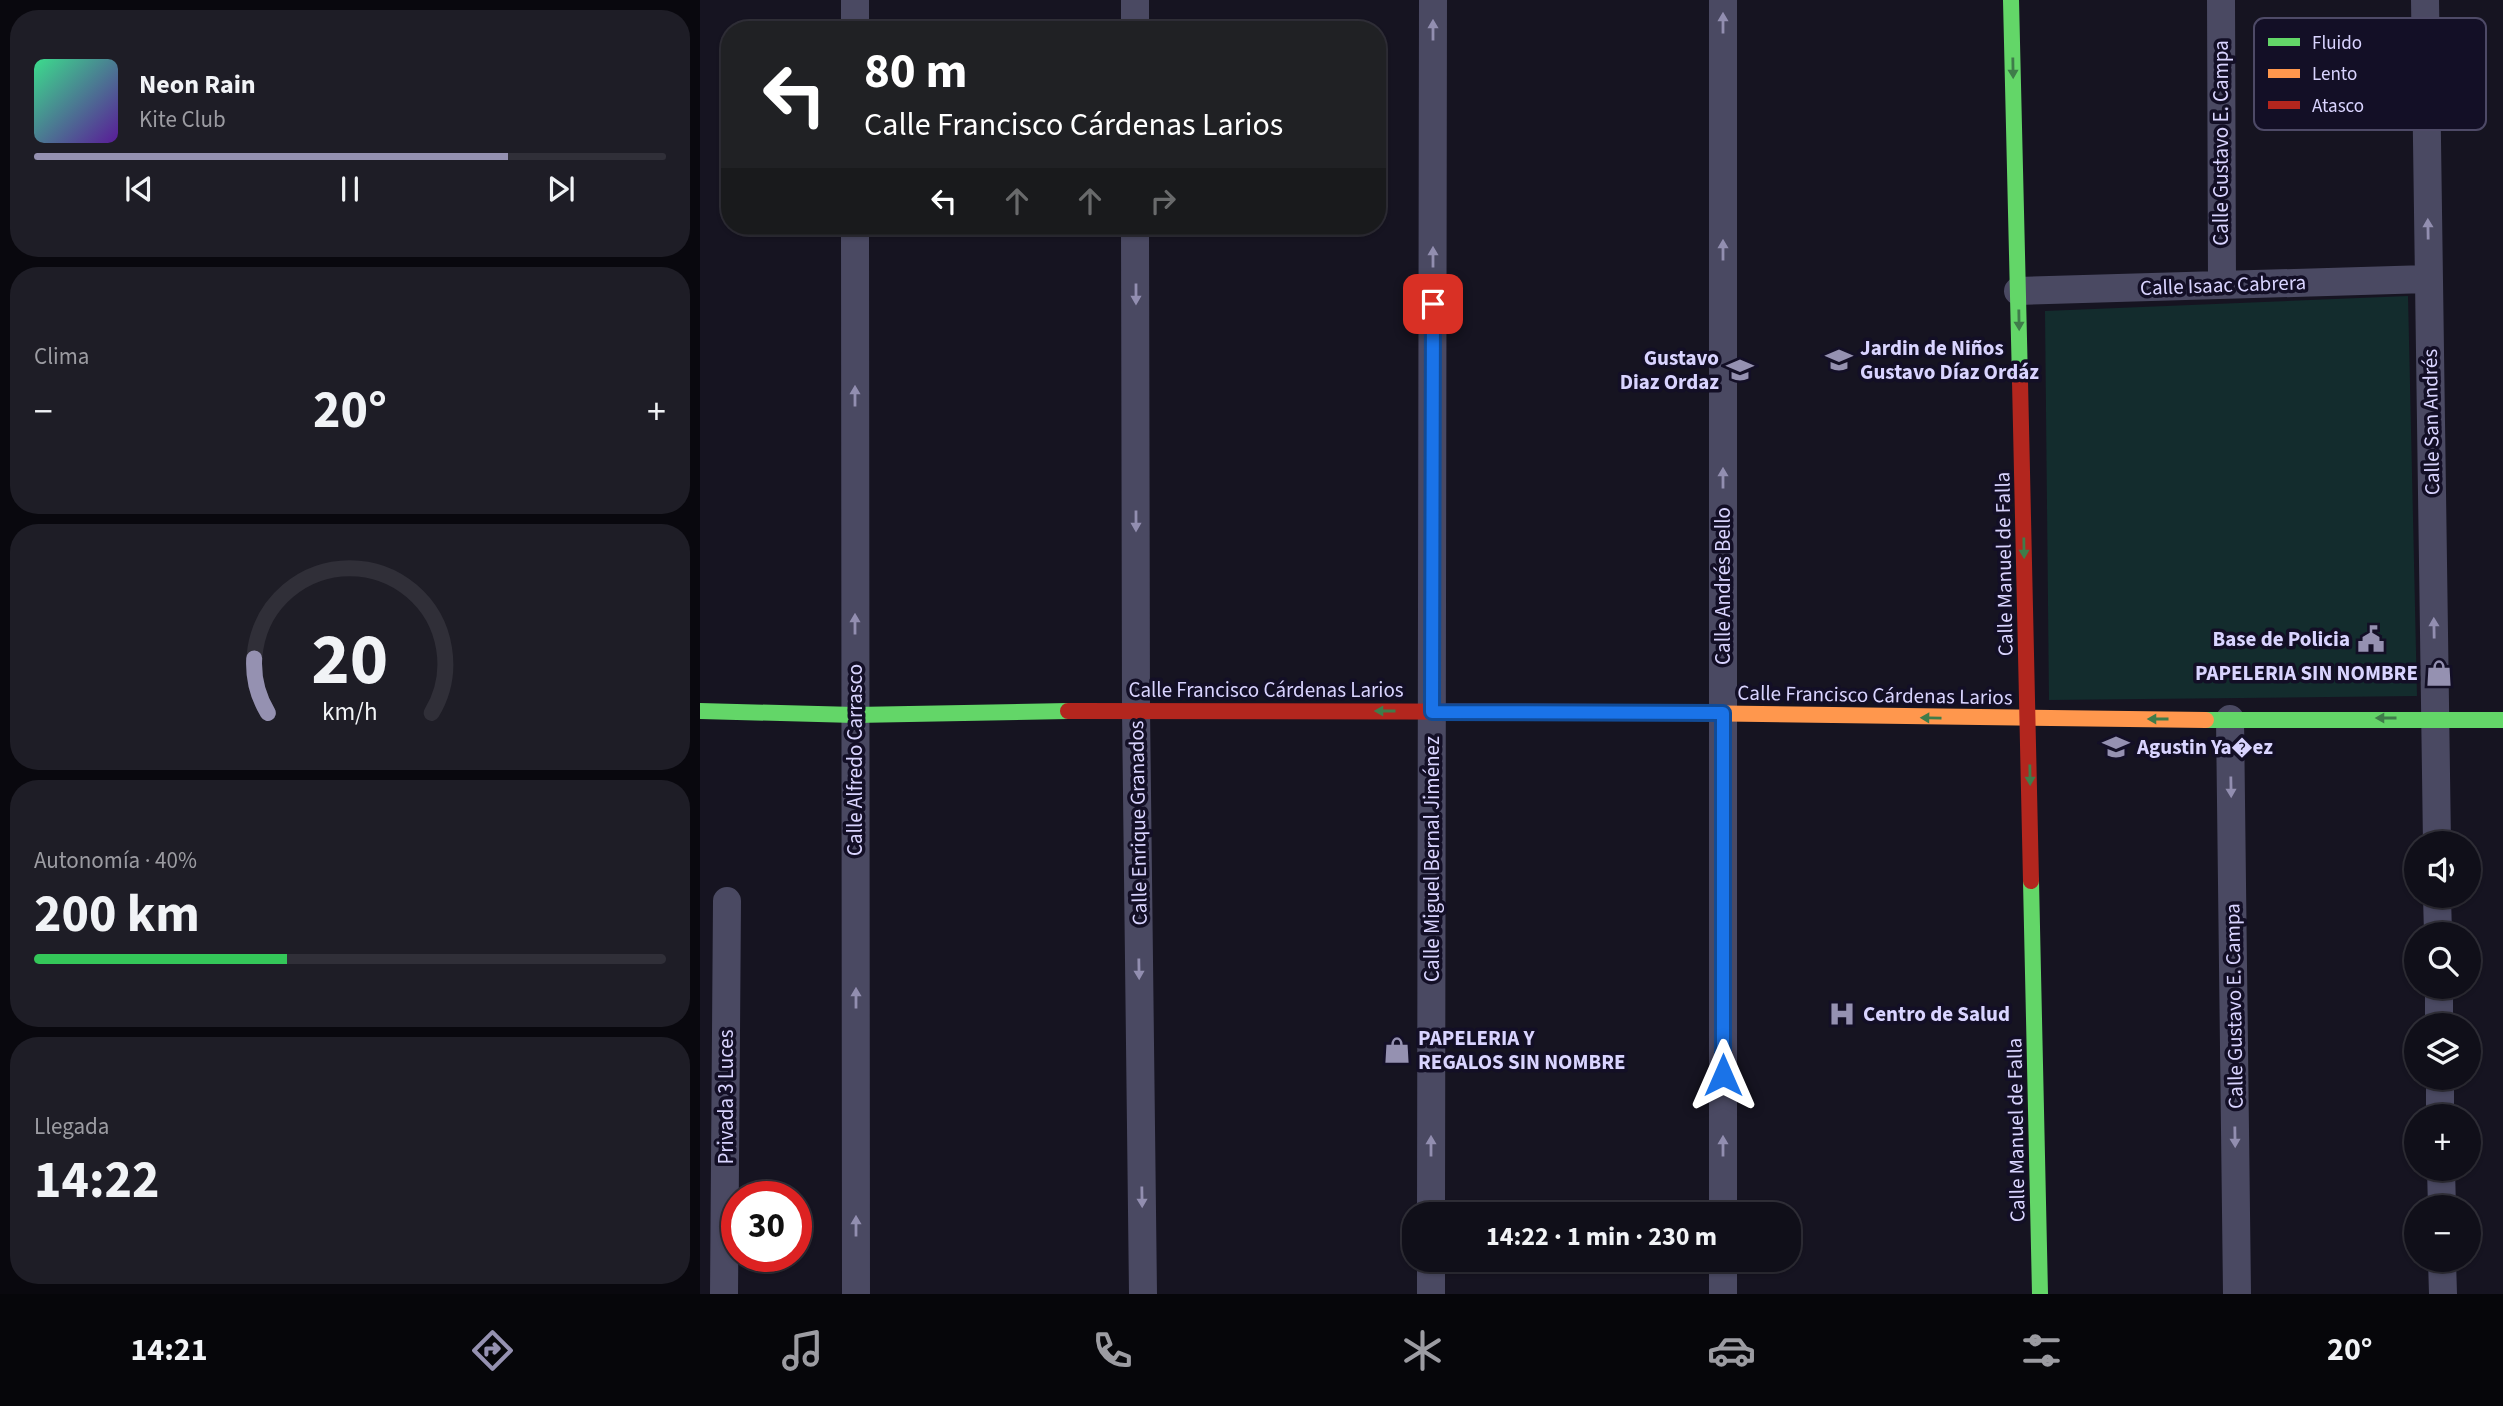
<!DOCTYPE html>
<html lang="es">
<head>
<meta charset="utf-8">
<style>
  body { margin:0; font-family:"Source Sans 3",sans-serif; background:#1e1d26; color:#f1f3f6; height:100vh; display:flex; flex-direction:column; font-size:26px; white-space:nowrap }
  * { box-sizing:border-box; margin:0 }
  p { font-size:23px; color:#9c9ca2 }
  .icon { flex:none; width:38px; height:38px; fill:none; stroke:currentColor; stroke-width:2; stroke-linecap:round; stroke-linejoin:round }
  .map { position:relative; flex:1; overflow:hidden }
  .drawer { display:flex; flex-direction:column; gap:10px; padding:10px; background:#09080e; width:700px }
  .drawer>* { flex:none }
  .banner { position:absolute; left:21px; top:21px; width:665px; height:214px; border-radius:28px; box-shadow:0 2px 5px #0004,0 0 0 2px #302f38; background:#202124; color:#fff; overflow:hidden }
  .controls { position:absolute; left:1704px; top:831px; display:grid; gap:14px }
  .controls a { display:grid; place-items:center; width:77px; height:77px; border-radius:50%; background:#100f19; box-shadow:0 2px 5px #0004,0 0 0 2px #302f38; font-size:35px }
  .speed { position:absolute; left:21px; top:1181px; display:flex; gap:14px; font-size:35px; font-weight:700; text-align:center }
  .speed>* { display:grid; place-content:center; width:91px; height:91px; border-radius:50%; background:#100f19; box-shadow:0 2px 5px #0004,0 0 0 2px #302f38; line-height:1 }
  .speed .limit { border:10px solid #d22; background:#fff; color:#111 }
  .pin { position:absolute; display:grid; place-items:center; width:60px; height:60px; color:#fff; margin:-30px; border-radius:14px; box-shadow:0 4px 10px #0006 }
  .me { position:absolute; width:77px; margin:-38px; rotate:0deg; stroke-linejoin:round; filter:drop-shadow(0 0 5px #0008) }
  .turn { display:flex; align-items:center; gap:24px; height:147px; padding:0 28px; font-size:32px }
  .turn .icon { width:91px; height:91px; stroke-width:2.5 }
  .turn b { display:block; font-size:49px; line-height:60px }
  .lanes { display:flex; align-items:center; height:66px; padding:0 28px; background:#0003; justify-content:center; gap:35px; direction:ltr }
  .lanes .off { opacity:.35 }
  .big { font-size:52px; font-weight:700; line-height:1.1 }
  .drawer .tile { flex:1; display:flex; flex-direction:column; justify-content:center; gap:10px; min-width:0; padding:0 24px; border-radius:28px; background:#1e1d26 }
  .drawer .dial { align-items:center; gap:0 }
  .dial svg { height:182px; overflow:visible; fill:none; stroke:#302f38; stroke-width:7; stroke-linecap:round; text-anchor:middle }
  .dial text { fill:#f1f3f6; stroke:none }
  .song { display:flex; align-items:center; gap:21px }
  .cover { width:84px; height:84px; border-radius:10px; background:linear-gradient(135deg,hsl(150 70% 55%),hsl(270 70% 35%)) }
  .played { height:7px; border-radius:4px; background:linear-gradient(90deg,#9591b1 75%,#302f38 75%) }
  .keys { display:flex; justify-content:space-around; direction:ltr }
  .heat { display:flex; justify-content:space-between; align-items:center; font-size:38px; direction:ltr }
  .charge { height:10px; border-radius:5px; background:linear-gradient(90deg,#34c759 40%,#302f38 0) }
  .trip { position:absolute; left:702px; top:1202px; width:399px; height:70px; border-radius:28px; background:#100f19; box-shadow:0 2px 5px #0004,0 0 0 2px #302f38; font-weight:700; line-height:70px; text-align:center }
  .tab-bar { display:flex; height:112px; justify-content:space-around; align-items:center; background:#06060a; color:#9c9ca2 }
  .tab-bar .icon { width:49px; height:49px }
  .tab-bar .selected { color:#9591b1 }
  .tab-bar b { font-size:32px; color:#f1f3f6 }
  main { display:flex; flex:1; min-height:0 }
  .map>svg:first-child { display:block }
  .green { fill:#132c2d }
  .lines { fill:none; stroke-linecap:round; stroke-linejoin:round }
  .street { stroke:#4a4962; stroke-width:28 }
  .fast { stroke:#63d668; stroke-width:16 }
  .slow { stroke:#ff974d; stroke-width:16 }
  .jam { stroke:#b3261e; stroke-width:16 }
  .oneway { fill:#928eb0 }
  .oneway2 { fill:#3f7c4a }
  .route-casing { stroke:#114b97; stroke-width:18 }
  .route { stroke:#1a73e8; stroke-width:12 }
  .labels { text-anchor:middle; stroke-width:7; stroke-linejoin:round; paint-order:stroke }
  .street-label { font-size:21px; fill:#d9d4ff; stroke:#130f26 }
  .poi-label { font-size:21px; font-weight:bold; fill:#d9d4ff; stroke:#130f26; text-anchor:start }
  .key { fill:#130f26; stroke:#4e4a67; stroke-width:2 }
  .key-label { font-size:19px; fill:#d9d4ff }
</style>
</head>
<body>
<main>
<section class="drawer">
<div class="tile">
<div class="song"><i class="cover"></i><div><b>Neon Rain</b><p>Kite Club</p></div></div>
<div class="played"></div>
<div class="keys"><svg class="icon" aria-label="previous" viewBox="0 0 24 24"><path d="M18 5L8 12l10 7zM5 5v14"/></svg><svg class="icon" aria-label="pause" viewBox="0 0 24 24"><path d="M8 5v14M16 5v14"/></svg><svg class="icon" aria-label="next" viewBox="0 0 24 24"><path d="M6 5l10 7-10 7zM19 5v14"/></svg></div>
</div>
<div class="tile"><p>Clima</p>
<div class="heat"><a>−</a><b class="big">20°</b><a>+</a></div>
</div>
<div class="tile dial"><svg viewBox="0 0 100 80">
<path d="M14 69A42 42 0 1 1 86 69"/>
<path d="M14 69A42 42 0 0 1 8 45" stroke="#9591b1"/>
<text x="50" y="56" font-size="32" font-weight="700">20</text>
<text x="50" y="72" font-size="11">km/h</text>
</svg></div>
<div class="tile"><p>Autonomía · 40%</p><b class="big">200 km</b><div class="charge"></div></div>
<div class="tile"><p>Llegada</p><b class="big">14:22</b></div>
</section>
<div class="map">
<svg width="1803" height="1294" viewBox="0 0 1803 1294">
  <rect width="100%" height="100%" fill="#161421"/>
  <!-- green -->
  <path class="green" d="M1708 296 1717 696 1349 700 1345 311Z"/>
  <g class="lines">
    <!-- street -->
    <path class="street" d="M155 0V30
      M435 0V30
      M1023 0V1214
      M1521 0 1522 285
      M1725 0 1737 844
      M155 226 156 1294
      M435 226 436 710 443 1294
      M1318 291 1728 279
      M1530 719 1537 1294
      M1737 896 1738 934
      M1739 987V1026
      M1740 1078V1116
      M1741 1169 1742 1208
      M731 1214 733 0
      M1023 1260V1294
      M1742 1260 1743 1294
      M24 1294 27 901
      M731 1294V1260"/>
    <!-- fast -->
    <path class="fast" d="M1311 0 1320 381
      M0 711 155 715 368 711
      M1506 720H1803
      M1331 881 1340 1294"/>
    <!-- slow -->
    <path class="slow" d="M916 712 1506 720"/>
    <!-- jam -->
    <path class="jam" d="M1320 381 1331 881
      M368 711 916 712"/>
  </g>
  <!-- one-way arrows -->
  <defs><path id="oneway-solid" d="M-6-.8H1V-3.2L6.5 0L1 3.2V.8H-6Z" transform="scale(1.75)"/></defs>
  <g class="oneway">
    <use href="#oneway-solid" transform="translate(1023 23) rotate(-90)"/>
    <use href="#oneway-solid" transform="translate(733 30) rotate(-90)"/>
    <use href="#oneway-solid" transform="translate(1728 229) rotate(-91)"/>
    <use href="#oneway-solid" transform="translate(1023 250) rotate(-90)"/>
    <use href="#oneway-solid" transform="translate(733 257) rotate(-90)"/>
    <use href="#oneway-solid" transform="translate(436 294) rotate(90)"/>
    <use href="#oneway-solid" transform="translate(155 396) rotate(-90)"/>
    <use href="#oneway-solid" transform="translate(1023 478) rotate(-90)"/>
    <use href="#oneway-solid" transform="translate(436 521) rotate(90)"/>
    <use href="#oneway-solid" transform="translate(155 624) rotate(-90)"/>
    <use href="#oneway-solid" transform="translate(1734 628) rotate(-91)"/>
    <use href="#oneway-solid" transform="translate(1531 787) rotate(89)"/>
    <use href="#oneway-solid" transform="translate(439 969) rotate(89)"/>
    <use href="#oneway-solid" transform="translate(156 998) rotate(-90)"/>
    <use href="#oneway-solid" transform="translate(1535 1137) rotate(89)"/>
    <use href="#oneway-solid" transform="translate(731 1146) rotate(-90)"/>
    <use href="#oneway-solid" transform="translate(1023 1146) rotate(-90)"/>
    <use href="#oneway-solid" transform="translate(442 1197) rotate(89)"/>
    <use href="#oneway-solid" transform="translate(156 1226) rotate(-90)"/>
  </g>
  <g class="oneway2">
    <use href="#oneway-solid" transform="translate(1313 68) rotate(89)"/>
    <use href="#oneway-solid" transform="translate(1319 320) rotate(89)"/>
    <use href="#oneway-solid" transform="translate(1324 548) rotate(89)"/>
    <use href="#oneway-solid" transform="translate(685 711) rotate(-180)"/>
    <use href="#oneway-solid" transform="translate(1231 718) rotate(-179)"/>
    <use href="#oneway-solid" transform="translate(1686 718) rotate(180)"/>
    <use href="#oneway-solid" transform="translate(1458 719) rotate(180)"/>
    <use href="#oneway-solid" transform="translate(1330 775) rotate(89)"/>
  </g>
  <g class="lines">
    <defs>
      <path id="route" d="M733 304 732 712 1023 713V1075"/>
    </defs>
    <!-- route casing -->
    <use href="#route" class="route-casing"/>
    <!-- route -->
    <use href="#route" class="route"/>
  </g>
  <!-- icons -->
  <defs>
    <symbol id="school-bare" viewBox="-9 -9 18 18"><path d="M0-5L7-2L0 1L-7-2ZM-4 1L0 2.5L4 1V4Q0 6-4 4Z" fill="#9591b1" stroke="#130f26" stroke-width="2.5" paint-order="stroke"/></symbol>
    <symbol id="civic-bare" viewBox="-9 -9 18 18"><path d="M-.6-6.5H3V-4.5H.6V-3L4-1V1h2V6H-6V1h2V-1L-.6-3ZM-1.2 2.5V6h2.4V2.5Z" fill="#9591b1" stroke="#130f26" stroke-width="2.5" paint-order="stroke"/></symbol>
    <symbol id="shop-bare" viewBox="-9 -9 18 18"><path d="M-5-2.5h2.3a2.7 3.5 0 0 1 5.4 0H5L5.5 6h-11ZM-1.5-2.5h3a1.5 2.3 0 0 0-3 0Z" fill="#9591b1" stroke="#130f26" stroke-width="2.5" paint-order="stroke"/></symbol>
    <symbol id="hospital-bare" viewBox="-9 -9 18 18"><path d="M-5-5h3v3.5h4V-5h3V5h-3V1.5h-4V5h-3Z" fill="#9591b1" stroke="#130f26" stroke-width="2.5" paint-order="stroke"/></symbol>
  </defs>
  <g fill-rule="evenodd">
    <use href="#school-bare" x="1120" y="341" width="38" height="38"/>
    <use href="#school-bare" x="1021" y="351" width="38" height="38"/>
    <use href="#civic-bare" x="1652" y="620" width="38" height="38"/>
    <use href="#shop-bare" x="1720" y="654" width="38" height="38"/>
    <use href="#school-bare" x="1397" y="728" width="38" height="38"/>
    <use href="#hospital-bare" x="1123" y="995" width="38" height="38"/>
    <use href="#shop-bare" x="678" y="1031" width="38" height="38"/>
  </g>
  <g class="labels">
    <!-- street labels -->
    <g class="street-label">
      <text transform="translate(1521 143) rotate(-90)" y="7">Calle Gustavo E. Campa</text>
      <text transform="translate(1523 285) rotate(-2)" y="7">Calle Isaac Cabrera</text>
      <text transform="translate(1731 422) rotate(-91)" y="7">Calle San Andrés</text>
      <text transform="translate(1304 564) rotate(-91)" y="7">Calle Manuel de Falla</text>
      <text transform="translate(1023 586) rotate(-90)" y="7">Calle Andrés Bello</text>
      <text x="566" y="697">Calle Francisco Cárdenas Larios</text>
      <text transform="translate(1175 695) rotate(1)" y="7">Calle Francisco Cárdenas Larios</text>
      <text transform="translate(155 760) rotate(-90)" y="7">Calle Alfredo Carrasco</text>
      <text transform="translate(438 823) rotate(-91)" y="7">Calle Enrique Granados</text>
      <text transform="translate(732 859) rotate(-90)" y="7">Calle Miguel Bernal Jiménez</text>
      <text transform="translate(1534 1006) rotate(-91)" y="7">Calle Gustavo E. Campa</text>
      <text transform="translate(26 1097) rotate(-90)" y="7">Privada 3 Luces</text>
      <text transform="translate(1316 1130) rotate(-91)" y="7">Calle Manuel de Falla</text>
    </g>
    <!-- poi labels -->
    <g class="poi-label">
      <text x="1160" y="355">Jardin de Niños<tspan x="1160" dy="24">Gustavo Díaz Ordáz</tspan></text>
      <text x="1019" y="365" text-anchor="end">Gustavo<tspan x="1019" dy="24">Diaz Ordaz</tspan></text>
      <text x="1650" y="646" text-anchor="end">Base de Policia</text>
      <text x="1718" y="680" text-anchor="end">PAPELERIA SIN NOMBRE</text>
      <text x="1437" y="754">Agustin Ya�ez</text>
      <text x="1163" y="1021">Centro de Salud</text>
      <text x="718" y="1045">PAPELERIA Y<tspan x="718" dy="24">REGALOS SIN NOMBRE</tspan></text>
    </g>
  </g>
  <!-- legend -->
  <rect x="1554" y="18" width="232" height="112" rx="10" class="key"/>
  <rect x="1568" y="38" width="32" height="8" fill="#63d668"/>
  <rect x="1568" y="69" width="32" height="9" fill="#ff974d"/>
  <rect x="1568" y="101" width="32" height="8" fill="#b3261e"/>
  <g class="key-label">
    <text x="1612" y="49">Fluido</text>
    <text x="1612" y="80">Lento</text>
    <text x="1612" y="112">Atasco</text>
  </g>
</svg>
<div class="controls">
<a><svg class="icon" aria-label="sound" viewBox="0 0 24 24"><path d="M4 9h4l5-4v14l-5-4H4zM17 9q2 3 0 6"/></svg></a>
<a><svg class="icon" aria-label="search" viewBox="0 0 24 24"><circle cx="10" cy="10" r="6"/><path d="M15 15l6 6"/></svg></a>
<a><svg class="icon" aria-label="layers" viewBox="0 0 24 24"><path d="M12 4l9 5-9 5-9-5zM3 14l9 5 9-5"/></svg></a>
<a>+</a>
<a>−</a>
</div>
<div class="speed"><div class="limit">30</div></div>
<div class="pin" style="left:733px;top:304px;background:#d93025"><svg class="icon" aria-label="arrive" viewBox="0 0 24 24"><path d="M6 21V4h12l-3 4 3 4H6"/></svg></div>
<svg class="me" style="left:1023px;top:1075px" viewBox="-20 -20 40 40"><path d="M0-17L14 15 0 8-14 15z" fill="#1a73e8" stroke="#fff" stroke-width="4"/></svg>
<div class="trip">14:22 · 1 min · 230 m</div>
<div class="banner">
<div class="turn"><svg class="icon" aria-label="left" viewBox="0 0 24 24"><path d="M17 20v-9H6M10 6l-5 5 5 5"/></svg><div><b>80 m</b>Calle Francisco Cárdenas Larios</div></div>
<div class="lanes"><svg class="icon" aria-label="left" viewBox="0 0 24 24"><path d="M17 20v-9H6M10 6l-5 5 5 5"/></svg><svg class="icon off" aria-label="ahead" viewBox="0 0 24 24"><path d="M12 20V5M6 11l6-6 6 6"/></svg><svg class="icon off" aria-label="ahead" viewBox="0 0 24 24"><path d="M12 20V5M6 11l6-6 6 6"/></svg><svg class="icon off" aria-label="right" viewBox="0 0 24 24"><path d="M7 20v-9h11M14 6l5 5-5 5"/></svg></div>
</div>
</div>
</main>
<nav class="tab-bar">
<b>14:21</b>
<svg class="icon selected" aria-label="directions" viewBox="0 0 24 24"><path d="M12 3l9 9-9 9-9-9zM9 14v-3h6M13 9l2 2-2 2"/></svg>
<svg class="icon" aria-label="music" viewBox="0 0 24 24"><path d="M9 18V5l10-2v13"/><circle cx="6" cy="18" r="3"/><circle cx="16" cy="16" r="3"/></svg>
<svg class="icon" aria-label="phone" viewBox="0 0 24 24"><path d="M5 4h4l2 5-3 2q2 4 5 5l2-3 5 2v4C11 20 4 13 5 4z"/></svg>
<svg class="icon" aria-label="climate" viewBox="0 0 24 24"><path d="M12 3v18M4 7l16 10M4 17L20 7"/></svg>
<svg class="icon" aria-label="car" viewBox="0 0 24 24"><path d="M5 17H2v-5l4-1 3-4h7l3 4 3 1v5h-3M9 17h6M6 11h13"/><circle cx="7" cy="17" r="2"/><circle cx="17" cy="17" r="2"/></svg>
<svg class="icon" aria-label="filters" viewBox="0 0 24 24"><path d="M4 7h16M4 17h16"/><circle cx="9" cy="7" r="2"/><circle cx="15" cy="17" r="2"/></svg>
<b>20°</b>
</nav>
</body>
</html>
